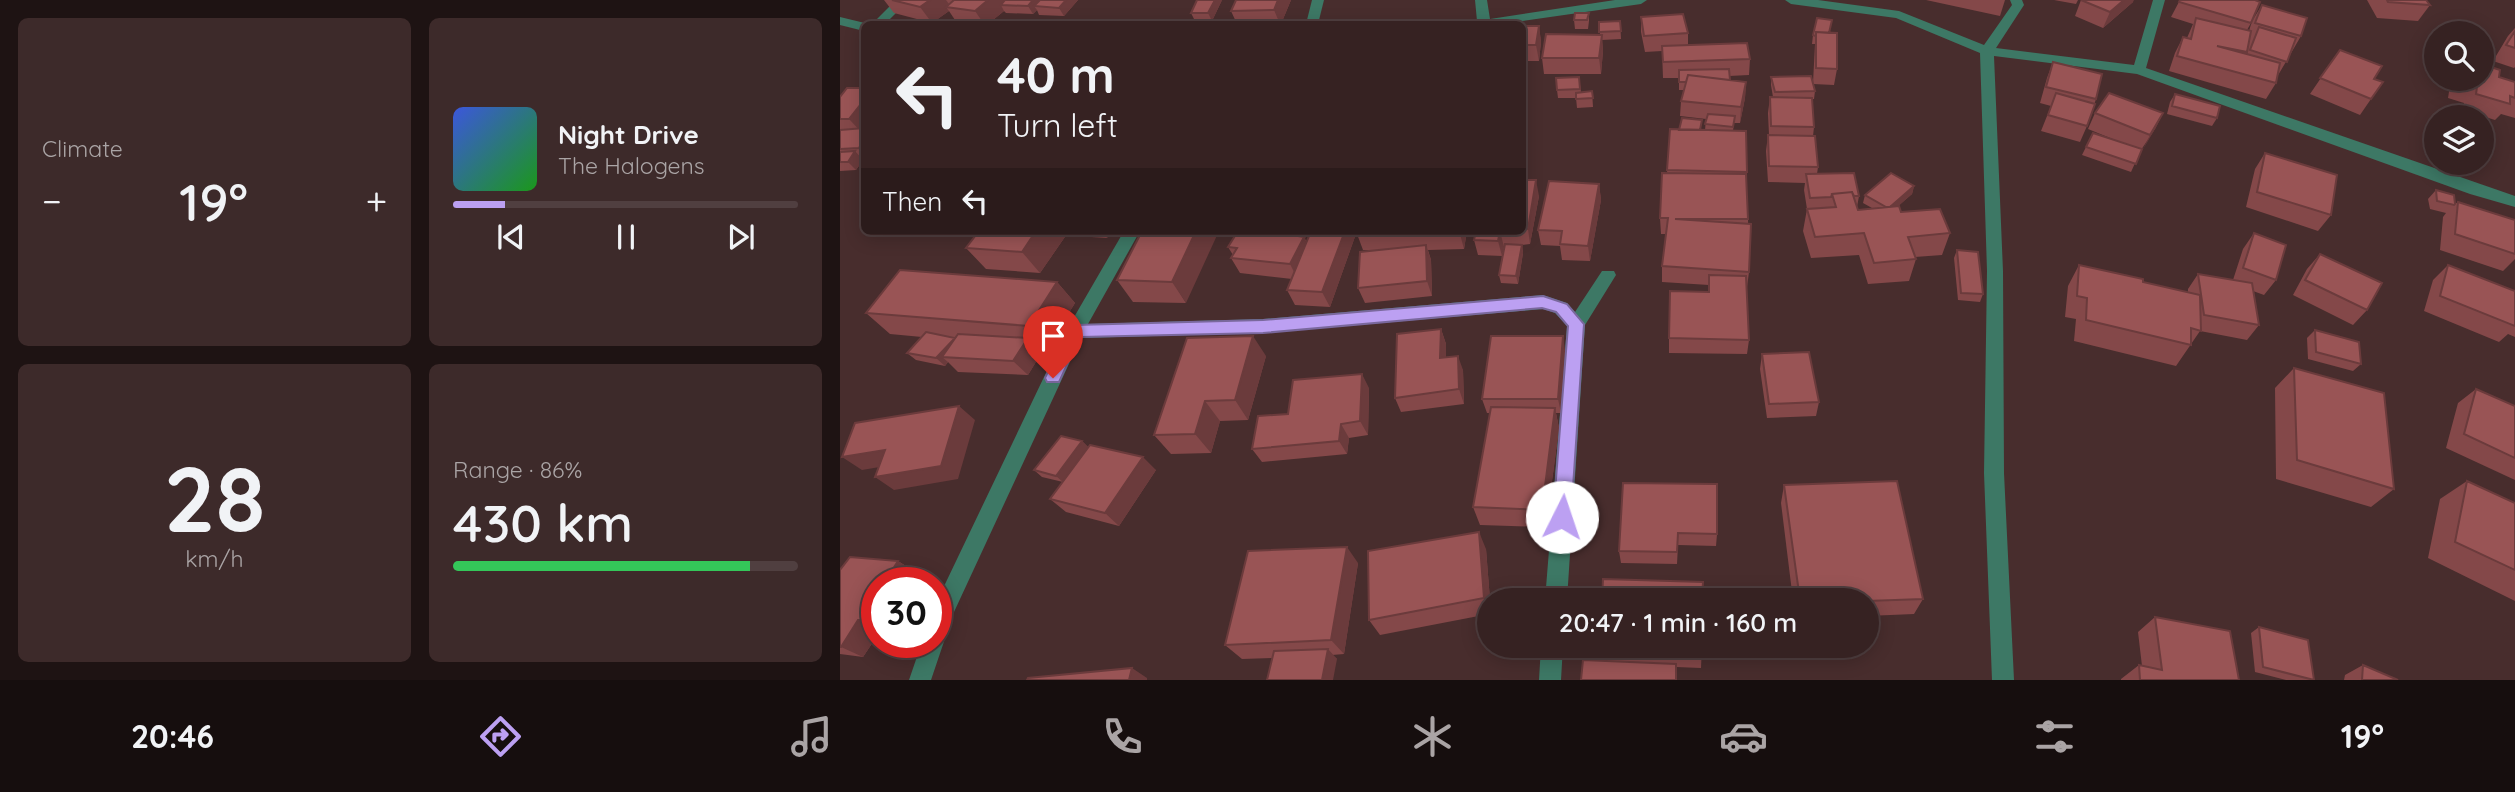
<!DOCTYPE html>
<html lang="en">
<head>
<meta charset="utf-8">
<style>
  body { margin:0; font-family:Quicksand,sans-serif; background:#3d2a2a; color:#f1f3f6; height:100vh; display:flex; flex-direction:column; font-size:26px; white-space:nowrap }
  * { box-sizing:border-box; margin:0 }
  p { font-size:23px; color:#aaa4a5 }
  .icon { flex:none; width:38px; height:38px; fill:none; stroke:currentColor; stroke-width:2; stroke-linecap:round; stroke-linejoin:round }
  .map { position:relative; flex:1; overflow:hidden }
  .drawer { display:flex; flex-direction:column; gap:18px; padding:18px; background:#1e1313; width:840px }
  .drawer>* { flex:none }
  .guide { position:absolute; left:21px; top:21px; width:665px; height:214px; border-radius:10px; box-shadow:0 4px 18px #0003,0 0 0 2px #503f40; background:#362222; color:#f1f3f6; overflow:hidden }
  .tools { position:absolute; left:1584px; top:21px; display:grid; gap:14px }
  .tools a { display:grid; place-items:center; width:70px; height:70px; border-radius:50%; background:#362222; box-shadow:0 4px 18px #0003,0 0 0 2px #503f40; font-size:35px }
  .speed { position:absolute; left:21px; top:567px; display:flex; gap:14px; font-size:35px; font-weight:700; text-align:center }
  .speed>* { display:grid; place-content:center; width:91px; height:91px; border-radius:50%; background:#362222; box-shadow:0 4px 18px #0003,0 0 0 2px #503f40; line-height:1 }
  .speed .limit { border:10px solid #d22; background:#fff; color:#111 }
  .pin { position:absolute; display:grid; place-items:center; width:60px; height:60px; color:#fff; margin:-72px -30px; border-radius:50% 50% 50% 0; rotate:-45deg; box-shadow:0 0 7px #0007 }
  .pin .icon { rotate:45deg }
  .me { position:absolute; width:77px; margin:-38px; rotate:4deg; stroke-linejoin:round; filter:drop-shadow(0 0 5px #0008) }
  .turn { display:flex; align-items:center; gap:24px; height:147px; padding:0 21px; font-size:32px }
  .turn .icon { width:91px; height:91px; stroke-width:2.5 }
  .turn b { display:block; font-size:49px; line-height:60px }
  .then { display:flex; align-items:center; height:66px; padding:0 21px; background:#0003; gap:14px; font-size:26px }
  .big { font-size:52px; font-weight:600; line-height:1.1 }
  .drawer .widget { flex:1; display:flex; flex-direction:column; justify-content:center; gap:10px; min-width:0; padding:0 24px; border-radius:10px; background:#3d2a2a }
  .drawer .dial { align-items:center; gap:0 }
  .dial b { font-size:91px; line-height:1 }
  .song { display:flex; align-items:center; gap:21px }
  .cover { width:84px; height:84px; border-radius:10px; background:linear-gradient(135deg,hsl(230 70% 55%),hsl(120 70% 35%)) }
  .played { height:7px; border-radius:4px; background:linear-gradient(90deg,#bca0f2 15%,#503f40 15%) }
  .keys { display:flex; justify-content:space-around; direction:ltr }
  .heat { display:flex; justify-content:space-between; align-items:center; font-size:38px; direction:ltr }
  .charge { height:10px; border-radius:5px; background:linear-gradient(90deg,#34c759 86%,#503f40 0) }
  .drawer .tiles { flex:1; display:grid; gap:18px; grid-template-columns:repeat(2,1fr) }
  .trip { position:absolute; left:637px; top:588px; width:402px; height:70px; border-radius:35px; background:#362222; box-shadow:0 4px 18px #0003,0 0 0 2px #503f40; font-weight:600; line-height:70px; text-align:center }
  .tabs { display:flex; height:112px; justify-content:space-around; align-items:center; background:#160e0e; color:#aaa4a5 }
  .tabs .icon { width:49px; height:49px }
  .tabs .current { color:#bca0f2 }
  .tabs b { font-size:32px; color:#f1f3f6 }
  main { display:flex; flex:1; min-height:0 }
  .map>svg:first-child { display:block }
  .lines { fill:none; stroke-linecap:round; stroke-linejoin:round }
  .street { fill:#3d7865; fill-rule:evenodd }
  .wall { fill:#844849 }
  .shaded-wall { fill:#6b3b3c }
  .building { fill:#995455; stroke:#6b3b3c; stroke-width:2 }
  .route { fill:#bca0f2; stroke:#7a689d; stroke-width:2 }
</style>
</head>
<body>
<main>
<section class="drawer">
<div class="tiles">
<div class="widget"><p>Climate</p>
<div class="heat"><a>−</a><b class="big">19°</b><a>+</a></div>
</div>
<div class="widget">
<div class="song"><i class="cover"></i><div><b>Night Drive</b><p>The Halogens</p></div></div>
<div class="played"></div>
<div class="keys"><svg class="icon" aria-label="previous" viewBox="0 0 24 24"><path d="M18 5L8 12l10 7zM5 5v14"/></svg><svg class="icon" aria-label="pause" viewBox="0 0 24 24"><path d="M8 5v14M16 5v14"/></svg><svg class="icon" aria-label="next" viewBox="0 0 24 24"><path d="M6 5l10 7-10 7zM19 5v14"/></svg></div>
</div>
<div class="widget dial"><b>28</b><p>km/h</p></div>
<div class="widget"><p>Range · 86%</p><b class="big">430 km</b><div class="charge"></div></div>
</div>
</section>
<div class="map">
<svg width="1675" height="680" viewBox="0 0 1675 680">
  <rect width="100%" height="100%" fill="#482d2d"/>
  <g class="lines">
    <!-- street -->
    <path class="street" d="M56 0H69L45 24H32Z
      M472 0H484L478 24H466Z
      M635 0H647L650 19 775 0H807L801 4 662 24H633L637 21Z
      M945 0H978L1059 11 1144 45 1172 5 1170 0H1182L1184 5 1156 48 1294 65 1313 0H1325L1306 68 1675 196V207L1630 194 1297 74 1154 56 1163 271 1164 473 1174 680H1152L1144 473 1147 271 1140 53 1056 18 951 4Z
      M0 17 29 24H24V31L0 25Z
      M284 231H300L248 324 423 319 703 295 727 303 735 312 762 271H774L776 275 745 325 727 600H705L727 326 715 313 703 309 423 333 241 338 114 612 91 680H69L82 642H96V603L226 331Z
      M701 646H723L721 680H699Z"/>
  </g>
  <!-- wall -->
  <path class="wall" d="M44 0H238L224 16 199 15 197 10 193 14 166 13 164 11 148 24H129L117 23 109 11 92 23 54 13Z
    M382 0 372 21H355L351 13Z
    M451 0 441 24H397L391 11Z
    M1086 0H1165L1160 16Z
    M1214 0H1238L1236 4Z
    M1241 0 1293 2 1263 28 1235 16Z
    M1340 0 1411 23 1407 30 1409 31 1412 21 1422 5 1461 36 1437 77 1436 83 1426 99 1329 71 1335 53 1343 37 1347 38 1353 24 1331 17Z
    M1527 0H1586L1590 5 1578 21 1537 18Z
    M749 13V21L748 29H735L734 20Z
    M801 17 848 33V45L910 59 909 75 889 76 890 80 906 82 905 98 900 123H894L893 131 907 172 906 181 908 219 909 272 907 287H906L909 340 907 354 829 353V338L868 292 869 285 822 282V266L826 234H821L820 218 827 173 830 129 865 130 866 119 840 116 841 101 844 90H839V78H823L822 51 805 52 801 32Z
    M780 21 781 39 762 40 763 51 761 74H704L702 58 760 35 759 22Z
    M682 26H699L701 42 699 61H682Z
    M1675 28V67L1674 68 1653 61 1668 36Z
    M990 33 997 69 994 85 973 84 975 91 974 99H972L974 127 973 136 978 167 977 174 1019 196 1017 207 1018 210 1032 208 1023 203 1025 195 1074 186 1072 194 1058 206 1061 212 1110 233 1102 255 1075 257 1076 259 1069 281 1028 284 1019 255 971 258 963 231 967 209 964 190 965 183 928 182 926 151 928 135H929L928 113 930 97H933L931 85V77L973 83 975 44H972L973 35Z
    M1500 50 1534 79 1531 99 1520 115 1470 94Z
    M1213 62 1256 99 1247 126 1240 142 1201 131 1211 106 1200 103 1207 78Z
    M739 77 741 92 752 91 753 107 737 108 736 98H718L717 90Z
    M1659 77 1675 82V118L1661 114 1655 120 1623 110 1624 103 1608 98 1611 79H1642Z
    M24 88V156L20 157 23 160 16 170 0 171V97Z
    M1335 94 1377 118 1372 126 1327 114 1330 102Z
    M1255 113H1323L1315 129 1301 150 1291 172 1242 155 1253 133 1275 140 1248 129Z
    M1425 153 1491 215 1478 231 1406 207 1415 169Z
    M682 166 685 174 684 180 699 196 690 244 682 245 683 253 678 284 661 283 659 275 665 247 662 256 638 255 634 240 636 235 635 231H682Z
    M759 184 761 200 750 261 722 260 720 246 701 245 698 230Z
    M1596 190 1615 204 1618 202 1675 220V259L1663 271 1600 250 1603 217 1606 213 1590 209 1588 199Z
    M139 231H229L200 273 146 269 126 248Z
    M231 231H271L267 238 235 236Z
    M302 231 346 303 293 302 277 280Z
    M517 231 490 307 455 305 447 290 452 279 400 273 391 258 393 255 388 247 465 239 467 242Z
    M627 231 624 249 588 250 591 260 592 296 525 303 518 288 540 250H523L517 234Z
    M1414 233 1436 280 1424 295 1413 291 1419 325 1407 340 1360 331 1336 366 1234 341 1236 319 1225 317 1228 286 1239 265 1303 282 1348 292V289L1358 274 1393 280 1403 249Z
    M1117 250 1143 294 1140 302 1118 300 1114 258Z
    M1480 254 1527 310 1513 325 1453 295 1467 269Z
    M1608 265 1675 291V337L1668 334 1659 342 1584 311 1593 280Z
    M217 282 235 303 208 347 196 346 202 352 188 375 118 372 108 362 105 366 76 360 67 353 82 337 50 334 26 313Z
    M601 329 606 344V358L623 370 624 404 561 412 555 398Z
    M1475 330 1521 364 1513 371 1468 359 1467 338Z
    M725 350 721 413H716L719 428 706 527 640 525 633 507 650 413H647L642 399Z
    M922 354 979 402 976 416 927 418 920 369Z
    M426 356 408 420 380 421 371 453 331 454 314 435Z
    M1454 368 1554 489 1531 507 1436 479 1435 388Z
    M529 388 528 435 509 438 507 454 422 462 412 449 448 414Z
    M1636 389 1675 406V480L1606 448 1618 403Z
    M242 441 248 447 316 470 279 526 226 512 210 499 223 482 202 477 194 470Z
    M1627 481 1675 503V601L1588 558 1600 499Z
    M783 483 877 534 876 546 838 545 837 564 781 563 779 551Z
    M944 485 1083 599 1074 614 1027 616V600H953L941 503Z
    M646 549 650 600 649 614 540 635 529 620Z
    M58 561 77 573 71 583H37V636L23 657 0 654V570Z
    M518 563 504 654 492 655 497 659 432 658 402 659 385 645Z
    M1315 617 1399 680H1281V679L1299 665 1302 666 1298 632Z
    M1419 627 1474 680H1446L1415 672 1411 633Z
    M862 646 861 668 836 667 759 661 757 655Z
    M1523 665 1558 680H1504L1505 675Z"/>
  <!-- shaded-wall -->
  <path class="shaded-wall" d="M90 0H106L112 8 106 7 109 11 92 23 80 7Z
    M148 0H177L161 5 164 11 148 24H144L135 11Z
    M193 0H203L194 6 197 10 193 14 188 6Z
    M226 0H238L224 16 219 8Z
    M375 0H382L372 21 368 13Z
    M438 0H451L441 24H440L434 10Z
    M1284 0H1294L1293 2 1263 28 1270 12Z
    M699 26 701 42 699 61 696 45Z
    M762 35 763 51 761 74 759 58Z
    M906 82 905 98 900 123 901 107Z
    M24 100V135L9 119Z
    M1323 113 1315 129 1302 151 1310 135Z
    M24 139V153L19 148Z
    M15 151 23 160 16 170 8 162Z
    M684 166 685 174 682 184V170Z
    M696 180 699 196 690 244 688 229Z
    M759 184 761 200 750 261 748 246Z
    M1074 186 1072 194 1046 217 1048 209Z
    M196 231H229L200 273 182 252Z
    M262 231H271L267 238Z
    M356 231H379L346 303 332 282Z
    M454 231H469L465 239 471 252 458 280 450 264 452 235Z
    M505 231H517L490 307 482 292Z
    M620 231H627L624 249 620 234Z
    M660 231 664 247 662 256 658 241Z
    M586 245 591 260 592 296 587 281Z
    M682 245 683 253 678 284 676 276Z
    M217 282 235 303 208 347 189 326Z
    M601 329 606 344V373L600 358Z
    M413 336 426 356 408 420 395 400Z
    M723 336 725 350 721 413 718 399Z
    M115 338 102 357 108 362 105 366 96 358Z
    M188 338 202 352 188 375 173 361Z
    M618 356 623 370 624 404 619 389Z
    M522 374 529 388 528 435 520 421Z
    M365 401 380 421 371 453 355 434Z
    M119 406 135 420 118 479 54 490 35 477Z
    M715 408 719 428 706 527 702 510Z
    M501 424 509 438 507 454 499 441Z
    M242 441 249 448 224 483 216 476Z
    M45 450 63 463 22 470 2 457Z
    M303 457 316 470 279 526 265 513Z
    M639 532 646 549 650 600 649 610 644 598Z
    M507 547 518 563 504 654 491 640Z
    M58 561 77 573 71 583H44Z
    M18 620 37 629V636L23 657 1 647Z
    M488 649 497 659 493 680H482Z
    M292 668 307 678V680H289Z"/>
  <!-- building -->
  <path class="building" d="M52 0H90L80 7Z
    M114 0H148L135 11 106 7Z
    M165 0H193L188 6 161 5Z
    M200 0H226L219 8 194 6Z
    M357 0H375L368 13H351Z
    M396 0H438L434 10 391 11Z
    M1241 0H1284L1270 12Z
    M1340 0H1415L1420 2 1411 23 1339 2Z
    M1547 0H1586L1590 5 1548 2Z
    M1422 5 1467 18 1461 36 1415 23Z
    M735 13H749L747 20H734Z
    M843 14 848 33 804 36 801 17Z
    M977 18 992 20 989 33 976 32V36L973 35Z
    M1356 18 1411 31 1407 52 1377 46 1440 63 1436 83 1337 56 1343 37 1351 39Z
    M780 21 781 31 759 32V22Z
    M682 26H699L696 45H682Z
    M1419 27 1456 38 1447 62 1410 50Z
    M1675 31V48L1666 45Z
    M976 32 997 33V69L976 68Z
    M706 34 762 35 759 58H702Z
    M907 43 910 59 823 62 822 46Z
    M1500 50 1542 66 1534 79 1543 82 1531 99 1480 78Z
    M1213 62 1262 74 1256 99 1206 87Z
    M1642 64 1660 70 1659 77 1675 82V98L1670 96V104L1636 94 1637 87 1621 82 1622 79H1642Z
    M889 69 890 80 848 75 846 82H839V70Z
    M848 75 906 82 901 107 841 101Z
    M971 76 975 91 935 92 931 77Z
    M739 77 740 89 717 90 716 78Z
    M7 88H24V100L9 119H0V97Z
    M752 91 753 98 736 99V93Z
    M1216 93 1255 104 1247 126 1208 115Z
    M1269 93 1323 113 1310 135 1255 113Z
    M1335 94 1380 106 1377 118 1332 106Z
    M930 97 972 98 974 127 931 126Z
    M868 114 895 116 893 127 865 124Z
    M842 118 862 120 860 130H839Z
    M24 128V139L19 148 0 149V130Z
    M830 129 906 131 907 172 827 170Z
    M1253 133 1302 149 1296 164 1246 147Z
    M928 135 975 136 978 167 929 166Z
    M15 151 8 162H0V152Z
    M1425 153 1497 175 1491 215 1417 192Z
    M822 173 906 174 908 219H835L911 224 909 272 822 266 828 218H820Z
    M1014 173 1019 196H1014L1012 192 992 194 991 197 970 198 966 174Z
    M1051 173 1074 186 1050 207H1046L1025 195Z
    M682 180H696L688 229H682Z
    M709 181 759 184 748 246 720 244 722 231 698 230Z
    M1596 190 1614 195 1615 204 1614 205 1597 201Z
    M1012 192 1018 210 1059 206 1061 212 1100 209 1110 233 1068 237 1076 259 1034 263 1024 233 975 237 967 209 996 207 992 194Z
    M1618 202 1675 220V254L1615 234Z
    M139 231H196L182 252 126 248Z
    M302 231H356L332 282 277 280Z
    M398 231H454L452 235 464 237 450 264 391 258 397 248 388 247Z
    M471 231H505L482 292 447 290Z
    M517 231H620V234H517Z
    M636 231H662H660L658 241 634 240Z
    M1414 233 1446 245 1436 280 1403 268Z
    M665 244 682 245 676 276 659 275Z
    M586 245 587 281 518 288 520 252Z
    M1117 250 1138 252 1143 294 1121 293Z
    M1480 254 1542 283 1527 310 1465 280Z
    M1239 265 1303 279V282L1360 295 1361 331 1351 328V345L1246 320 1247 298 1237 296Z
    M1608 265 1675 291V326L1600 296Z
    M60 270 217 282 189 326 26 313Z
    M1358 274 1412 283 1419 325 1364 315Z
    M869 275 906 276 909 340 829 338 830 291 869 292Z
    M601 329 600 358 618 356 619 389 555 398 557 334Z
    M1475 330 1519 342 1521 364 1476 352Z
    M86 332 115 338 96 358 67 353Z
    M118 334 188 338 173 361 102 357Z
    M413 336 395 400 365 401 355 434 314 435 347 338Z
    M651 336H723L718 399H642Z
    M969 352 979 402 929 404 922 354Z
    M1454 368 1544 393 1554 489 1457 460Z
    M522 374 520 421 501 424 499 441 412 449 418 416 448 414 453 380Z
    M1636 389 1675 406V458L1624 434Z
    M119 406 101 466 35 477 45 450 2 457 15 423Z
    M651 407 715 408 702 510 633 507Z
    M221 436 242 441 216 476 194 470Z
    M250 445 303 457 265 513 210 499Z
    M1057 481 1083 599 1027 601V600H960L944 485Z
    M1627 481 1675 503V570L1615 542Z
    M783 483 877 484V534L838 533 837 552 779 551Z
    M639 532 644 598 529 620 528 551Z
    M507 547 491 640 385 645 408 551Z
    M10 557 58 561 44 583H37V621L18 620 1 647H0V570Z
    M763 579 863 582 862 600H762Z
    M1315 617 1390 631 1399 680H1300L1299 665 1322 670Z
    M1419 627 1468 640 1474 680 1423 667Z
    M758 646H862V658L757 655Z
    M488 649 482 680H427L434 651Z
    M743 660 836 664V680H741Z
    M1523 665 1558 680H1522Z
    M292 668 289 680H187L188 678Z"/>
  <!-- route -->
  <path class="route" d="M703 296 727 304 744 324 731 517 728 523 722 526 715 523 713 517 728 326 716 312 702 308 423 333 240 337 219 382H207L205 378 229 327 235 325 423 320Z"/>
</svg>
<div class="tools">
<a><svg class="icon" aria-label="search" viewBox="0 0 24 24"><circle cx="10" cy="10" r="6"/><path d="M15 15l6 6"/></svg></a>
<a><svg class="icon" aria-label="layers" viewBox="0 0 24 24"><path d="M12 4l9 5-9 5-9-5zM3 14l9 5 9-5"/></svg></a>
</div>
<div class="speed"><div class="limit">30</div></div>
<div class="pin" style="left:213px;top:378px;background:#d93025"><svg class="icon" aria-label="arrive" viewBox="0 0 24 24"><path d="M6 21V4h12l-3 4 3 4H6"/></svg></div>
<svg class="me" style="left:722px;top:517px" viewBox="-20 -20 40 40"><circle r="19" fill="#fff"/><path d="M0-13L10 11 0 6-10 11z" fill="#bca0f2"/></svg>
<div class="trip">20:47 · 1 min · 160 m</div>
<div class="guide">
<div class="turn"><svg class="icon" aria-label="left" viewBox="0 0 24 24"><path d="M17 20v-9H6M10 6l-5 5 5 5"/></svg><div><b>40 m</b>Turn left</div></div>
<div class="then">Then<svg class="icon" aria-label="left" viewBox="0 0 24 24"><path d="M17 20v-9H6M10 6l-5 5 5 5"/></svg></div>
</div>
</div>
</main>
<nav class="tabs">
<b>20:46</b>
<svg class="icon current" aria-label="directions" viewBox="0 0 24 24"><path d="M12 3l9 9-9 9-9-9zM9 14v-3h6M13 9l2 2-2 2"/></svg>
<svg class="icon" aria-label="music" viewBox="0 0 24 24"><path d="M9 18V5l10-2v13"/><circle cx="6" cy="18" r="3"/><circle cx="16" cy="16" r="3"/></svg>
<svg class="icon" aria-label="phone" viewBox="0 0 24 24"><path d="M5 4h4l2 5-3 2q2 4 5 5l2-3 5 2v4C11 20 4 13 5 4z"/></svg>
<svg class="icon" aria-label="climate" viewBox="0 0 24 24"><path d="M12 3v18M4 7l16 10M4 17L20 7"/></svg>
<svg class="icon" aria-label="car" viewBox="0 0 24 24"><path d="M5 17H2v-5l4-1 3-4h7l3 4 3 1v5h-3M9 17h6M6 11h13"/><circle cx="7" cy="17" r="2"/><circle cx="17" cy="17" r="2"/></svg>
<svg class="icon" aria-label="filters" viewBox="0 0 24 24"><path d="M4 7h16M4 17h16"/><circle cx="9" cy="7" r="2"/><circle cx="15" cy="17" r="2"/></svg>
<b>19°</b>
</nav>
</body>
</html>
